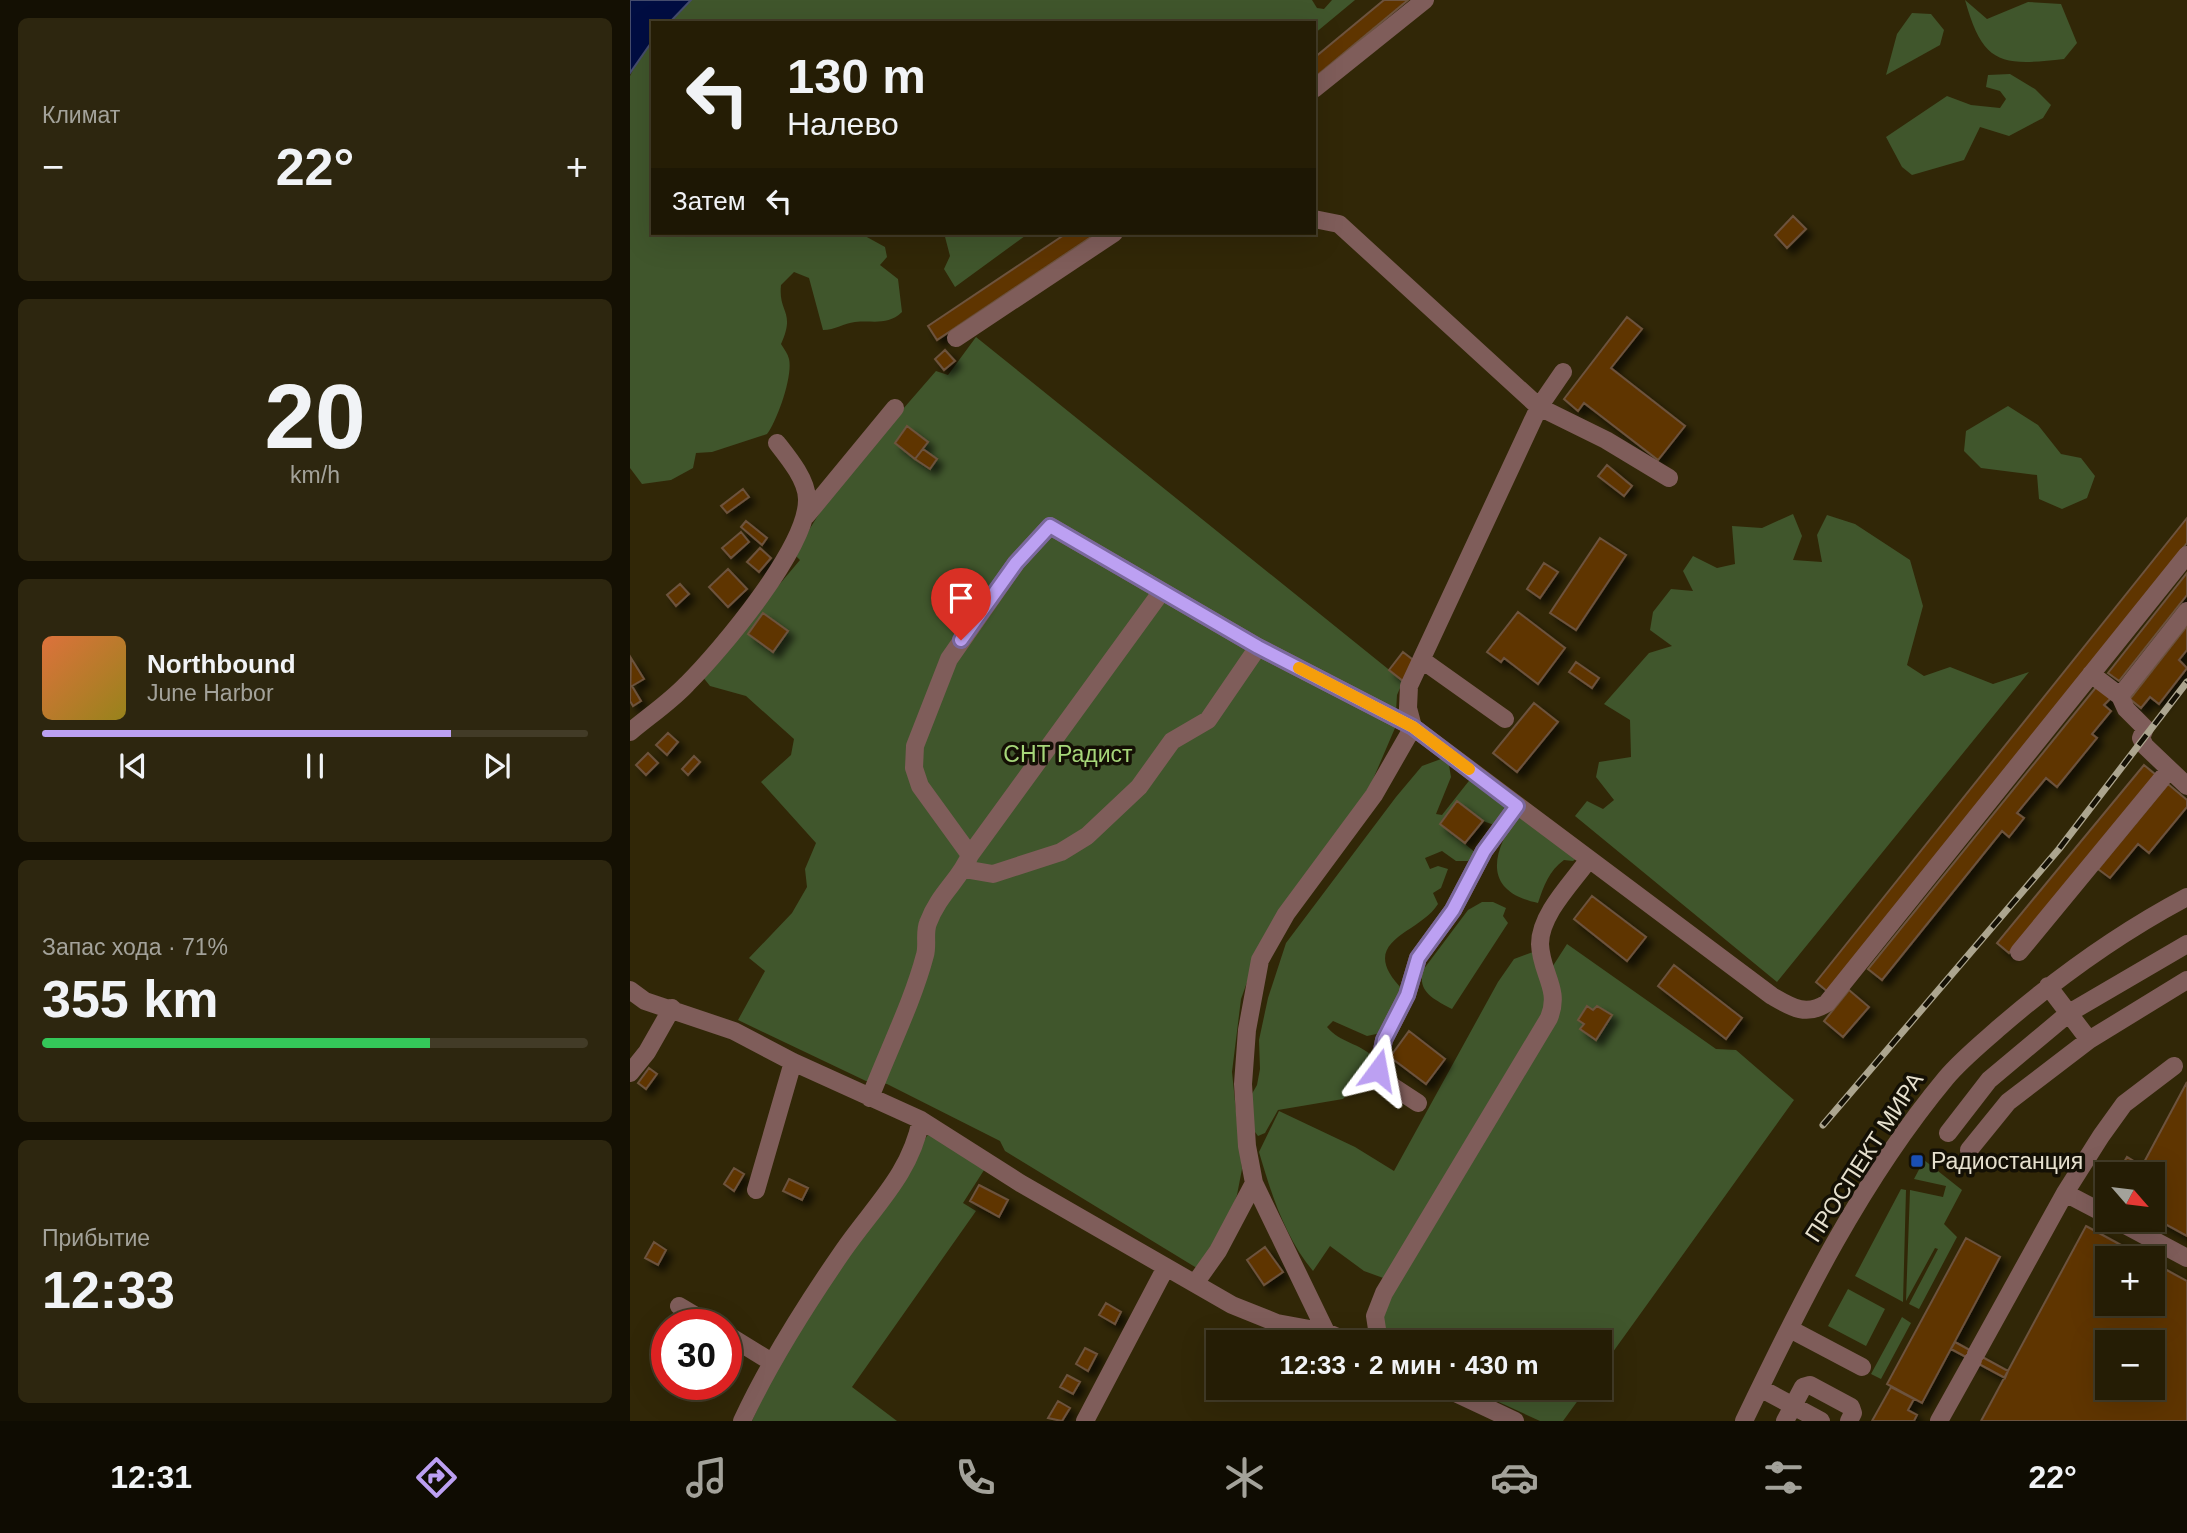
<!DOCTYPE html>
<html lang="ru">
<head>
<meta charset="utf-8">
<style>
  body { margin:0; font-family:Helvetica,sans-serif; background:#2d260f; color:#f1f3f6; height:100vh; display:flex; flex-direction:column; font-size:26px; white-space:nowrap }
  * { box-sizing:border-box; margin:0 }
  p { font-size:23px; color:#a3a29a }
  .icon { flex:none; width:38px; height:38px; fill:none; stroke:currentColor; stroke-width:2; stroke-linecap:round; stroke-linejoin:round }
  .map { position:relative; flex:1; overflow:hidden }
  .side { display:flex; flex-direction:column; gap:18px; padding:18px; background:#141003; width:630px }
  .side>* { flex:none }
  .guide { position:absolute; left:21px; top:21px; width:665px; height:214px; border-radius:0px; box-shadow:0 7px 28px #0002,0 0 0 2px #423b27; background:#251d05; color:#f1f3f6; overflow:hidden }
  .needle { width:46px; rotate:118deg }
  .fabs { position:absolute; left:1465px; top:1162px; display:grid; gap:14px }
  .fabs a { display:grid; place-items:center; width:70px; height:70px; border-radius:0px; background:#251d05; box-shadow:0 7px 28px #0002,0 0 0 2px #423b27; font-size:35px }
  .speed { position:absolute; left:21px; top:1309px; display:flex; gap:14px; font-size:35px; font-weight:700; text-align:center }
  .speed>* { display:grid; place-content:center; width:91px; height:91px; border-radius:50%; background:#251d05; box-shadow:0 7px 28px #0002,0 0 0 2px #423b27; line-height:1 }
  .speed .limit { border:10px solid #d22; background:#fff; color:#111 }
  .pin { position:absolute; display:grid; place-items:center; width:60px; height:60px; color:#fff; margin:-72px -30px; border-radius:50% 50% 50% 0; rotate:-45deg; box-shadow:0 0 7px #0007 }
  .pin .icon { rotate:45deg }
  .me { position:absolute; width:77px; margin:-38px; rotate:13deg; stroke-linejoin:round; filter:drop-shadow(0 0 5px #0008) }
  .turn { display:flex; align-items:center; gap:24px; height:147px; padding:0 21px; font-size:32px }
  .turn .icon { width:91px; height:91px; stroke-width:2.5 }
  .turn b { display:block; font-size:49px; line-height:60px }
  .then { display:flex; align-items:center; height:66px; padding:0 21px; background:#0003; gap:14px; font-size:26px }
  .big { font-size:52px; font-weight:800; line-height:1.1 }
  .side .widget { flex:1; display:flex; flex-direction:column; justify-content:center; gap:10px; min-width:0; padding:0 24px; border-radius:10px; background:#2d260f }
  .side .dial { align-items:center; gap:0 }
  .dial b { font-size:91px; line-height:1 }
  .song { display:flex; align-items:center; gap:21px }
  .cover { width:84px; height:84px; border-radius:10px; background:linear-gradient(135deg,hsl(20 70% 55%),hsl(50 70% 35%)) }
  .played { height:7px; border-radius:4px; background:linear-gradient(90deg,#bca0f2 75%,#423b27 75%) }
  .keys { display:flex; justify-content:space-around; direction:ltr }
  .heat { display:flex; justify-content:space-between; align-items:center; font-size:38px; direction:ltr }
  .charge { height:10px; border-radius:5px; background:linear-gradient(90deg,#34c759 71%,#423b27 0) }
  .trip { position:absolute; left:576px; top:1330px; width:406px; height:70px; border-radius:0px; background:#251d05; box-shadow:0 7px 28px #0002,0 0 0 2px #423b27; font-weight:800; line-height:70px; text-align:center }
  .tabs { display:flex; height:112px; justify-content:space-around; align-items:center; background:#0f0c02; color:#a3a29a }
  .tabs .icon { width:49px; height:49px }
  .tabs .selected { color:#bca0f2 }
  .tabs b { font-size:32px; color:#f1f3f6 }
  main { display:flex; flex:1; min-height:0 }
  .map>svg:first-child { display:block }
  .green { fill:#40562c }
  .water { fill:#000d42; stroke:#454c6c; stroke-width:2 }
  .building { fill:#5e3406; stroke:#6d533d; stroke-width:2; fill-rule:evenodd; filter:url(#shadow) }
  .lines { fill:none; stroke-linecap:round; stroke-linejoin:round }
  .minor { stroke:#7f5d5a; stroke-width:18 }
  .rail-casing { stroke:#aca58f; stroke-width:7 }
  .rail { stroke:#141005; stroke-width:4.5; stroke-dasharray:13; stroke-linecap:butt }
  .route-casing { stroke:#7a689d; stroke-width:18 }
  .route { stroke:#bca0f2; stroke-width:12 }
  .slow { stroke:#f59e0b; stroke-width:12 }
  .transit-dot { fill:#1a4fb4; stroke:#141005; stroke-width:2.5 }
  .labels { text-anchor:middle; stroke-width:7; stroke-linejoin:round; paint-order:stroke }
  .park-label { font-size:23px; fill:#a6d679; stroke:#141005 }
  .street-label { font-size:23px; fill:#e6e0ce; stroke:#141005 }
  .poi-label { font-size:23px; fill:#e6e0ce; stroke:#141005; text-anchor:start }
</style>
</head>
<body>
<main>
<section class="side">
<div class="widget"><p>Климат</p>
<div class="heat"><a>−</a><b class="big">22°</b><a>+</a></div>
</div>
<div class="widget dial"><b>20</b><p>km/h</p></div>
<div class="widget">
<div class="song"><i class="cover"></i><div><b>Northbound</b><p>June Harbor</p></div></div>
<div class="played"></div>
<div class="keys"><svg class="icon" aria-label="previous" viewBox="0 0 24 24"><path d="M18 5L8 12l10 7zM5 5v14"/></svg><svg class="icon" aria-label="pause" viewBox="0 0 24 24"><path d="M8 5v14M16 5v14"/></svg><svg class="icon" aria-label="next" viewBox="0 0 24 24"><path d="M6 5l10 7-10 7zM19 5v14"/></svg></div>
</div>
<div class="widget"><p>Запас хода · 71%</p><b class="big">355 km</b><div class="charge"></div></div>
<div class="widget"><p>Прибытие</p><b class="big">12:33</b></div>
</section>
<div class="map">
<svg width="1557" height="1421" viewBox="0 0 1557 1421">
  <defs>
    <filter id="shadow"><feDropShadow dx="6" dy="6" stdDeviation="3.5" flood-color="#0009"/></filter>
  </defs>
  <rect width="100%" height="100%" fill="#312707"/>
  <!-- green -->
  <path class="green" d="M61 0H682L687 8 694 9 702 0H725L684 34V23H39Z
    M1335 0 1357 19 1398 2 1431 4 1447 43 1434 59C1371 66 1353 65 1335 0Z
    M1282 13 1301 14 1314 30 1310 45 1256 75 1267 34Z
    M23 40V233H235V236L255 247 257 257 250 265 268 279 272 312C257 326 244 320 225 322 214 323 205 330 193 330L179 278 164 272 151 285C148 313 166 311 151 344 154 349 158 354 159 359 163 376 147 421 137 434L82 452 66 453 63 468 41 480 12 484 0 468V76L13 50Z
    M1380 74 1405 89 1421 105 1413 118 1379 136 1350 127 1334 160 1282 175 1272 167 1256 137 1317 96 1341 105 1370 108 1376 99 1370 91 1356 87 1358 75Z
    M314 233H399L325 287 314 269 320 256Z
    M346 337 773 681 767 695 765 728 738 791 625 960 611 999 602 1072 612 1169 607 1195 594 1230 570 1270 375 1151 370 1141 257 1084 236 1081 108 1020 135 971 119 958 162 913 177 887 175 869 186 843 131 782 161 755 164 739 116 696 80 686 72 676 170 560 164 554 207 485 306 371 318 375Z
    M1378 406 1408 425 1431 454 1451 458 1465 476 1457 498 1432 509 1409 499 1407 475 1351 468 1334 451 1336 431Z
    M1163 514 1172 536 1163 560 1192 562 1187 535 1197 515 1225 524 1280 560 1293 606 1277 665 1294 676 1320 667 1363 684 1399 672 1147 982 945 816 957 801 973 809 984 800 966 777 969 762 1001 757 1000 720 974 704 1019 653 1042 646 1020 630 1023 612 1041 589 1063 591 1053 571 1063 556 1087 568 1105 564 1102 526 1132 528Z
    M811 759 819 765 821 777 806 814 812 815 842 777 881 806 864 825 853 821 827 801 810 823 847 854 838 861H826L812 851 795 858 800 869 808 866 818 869 811 888 803 893 808 904C789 935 723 940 774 991L751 1033 737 1036 703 1021 697 1027C710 1043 730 1043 743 1057L728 1083 713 1099 648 1110 635 1133 628 1136 622 1128 619 1099 627 1085 630 1069 629 1040 638 998 656 943 766 797 792 766Z
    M889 814 948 857 943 861 934 860C919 871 914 885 908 903 851 891 862 851 889 814Z
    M852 902H863L876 908 873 916 878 923 822 1009C804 999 787 992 793 970L838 910Z
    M937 944 1086 1049 1106 1050 1164 1100 970 1370V1342H760C743 1327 752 1299 756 1279L734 1271 700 1246 683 1271C655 1238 641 1193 629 1152L649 1111 725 1147 764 1171 868 982 884 959 903 952 919 972Z
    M299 1133 356 1167 333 1203 346 1211 222 1387 267 1421H122L148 1363Z
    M1294 1160 1332 1190 1314 1224 1327 1237 1289 1309 1279 1304 1308 1249 1305 1248 1276 1301 1280 1190 1313 1197 1316 1186 1284 1179Z
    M1271 1189 1276 1190 1273 1302 1225 1276Z
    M1218 1289 1255 1309 1236 1346 1198 1326Z
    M1272 1317 1281 1323 1251 1379 1241 1374Z
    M838 1388H957L933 1421H910Z"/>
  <!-- water -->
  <path class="water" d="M0 0H61L39 23H23V40L0 73Z"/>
  <!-- building -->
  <path class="building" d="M754 0H778L684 78V58Z
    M1163 216 1176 229 1157 248 1145 235Z
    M437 233H467L307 340 298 326Z
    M997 317 1012 329 981 368 1055 426 1028 460 954 403 948 411 934 399Z
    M315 350 325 361 314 370 305 359Z
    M277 426 298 442 285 459 265 443Z
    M293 449 307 459 300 469 285 459Z
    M977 465 1002 486 994 496 968 476Z
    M113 489 119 497 97 513 91 506Z
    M1557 518V543L1198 992 1186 982Z
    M116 521 137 538 132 545 111 527Z
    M111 532 119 542 101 558 92 548Z
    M970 538 996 555 946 630 920 613Z
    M130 548 141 558 129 572 117 562Z
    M914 563 928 572 910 598 897 589Z
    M98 569 117 589 98 607 79 587Z
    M1557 573V595L1489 681 1478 673Z
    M50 584 59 594 46 606 37 595Z
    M888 612 935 648 908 684 874 658 871 662 857 652Z
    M133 613 158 631 143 652 118 634Z
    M1557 626V650L1549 660 1557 668 1529 704 1520 697 1511 708 1500 699Z
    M773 652 787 663 773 681 759 670Z
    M1 658 14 679 2 686 11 701 3 706 0 701Z
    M946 662 969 678 962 688 939 672Z
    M1467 686 1481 698 1474 705 1481 711 1462 734 1467 738 1427 787 1416 778 1387 813 1394 818 1379 837 1372 831 1252 980 1238 969Z
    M904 703 928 722 887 772 863 753Z
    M38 733 48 742 37 755 26 745Z
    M18 753 28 763 16 775 6 765Z
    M64 756 70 762 58 775 52 769Z
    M1514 765 1526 775 1379 953 1367 943Z
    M1538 784 1557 800V807L1519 853 1508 844 1480 878 1468 869Z
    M827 801 853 821 835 843 810 824Z
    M962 896 1016 937 997 961 944 919Z
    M1044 965 1112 1018 1096 1039 1028 986Z
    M1219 990 1239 1007 1213 1037 1194 1021Z
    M957 1006 963 1010 967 1006 982 1015 966 1040 950 1029 954 1024 948 1020Z
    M779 1031 815 1059 796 1084 760 1057Z
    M19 1068 27 1074 16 1089 8 1083Z
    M1557 1082V1236L1522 1217V1174H1487L1497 1157 1512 1166Z
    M104 1168 114 1174 104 1191 94 1184Z
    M159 1179 178 1188 172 1200 153 1191Z
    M349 1185 378 1200 369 1217 340 1201Z
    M1456 1226 1515 1258H1477V1304H1522V1262L1557 1281V1421H1351ZM1477 1342H1522V1388H1477Z
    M1336 1238 1370 1257 1292 1403 1257 1384Z
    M24 1242 36 1250 28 1265 15 1258Z
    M635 1247 653 1272 634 1285 617 1260Z
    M476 1303 491 1312 485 1324 469 1315Z
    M1325 1342 1378 1371 1375 1378 1321 1349Z
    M455 1348 467 1354 458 1371 446 1364Z
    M437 1375 450 1382 443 1394 430 1387Z
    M1261 1387 1284 1399 1278 1410 1287 1415 1284 1421H1242Z
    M428 1401 440 1408 432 1421 418 1418Z"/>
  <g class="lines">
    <!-- minor -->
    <path class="minor" d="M684 89 795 0
      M684 219 709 224 909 407 976 440 1039 478
      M326 338 484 233
      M176 516 265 408
      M1557 611 1490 696 1496 709 1515 728 1511 738 1515 746 1557 786
      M792 660 875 719
      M1461 674 1490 696
      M0 732C19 716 40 702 57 684 91 650 178 547 177 499 177 480 158 457 147 443
      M340 855 290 786 284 768 285 746 319 659 386 563 420 526 628 647 783 727 1142 996C1161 1007 1176 1017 1197 1003L1557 555
      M334 869 363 874 431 852 457 836 509 787 542 741 578 720 628 647
      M1389 952 1539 770
      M1418 986 1459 1040
      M0 990 15 1001 104 1031 163 1062 291 1120 390 1183 602 1305 647 1323 696 1332 719 1342
      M0 1073 17 1052 42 1008
      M240 1098C257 1053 283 1001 295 955 298 945 294 933 298 923 309 893 330 880 340 855L532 591
      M788 1103 762 1086 748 1070 754 1040 777 995 788 958 823 910 854 851 887 806
      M1318 1133 1359 1080 1439 1013 1557 944
      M1339 1150 1378 1102 1459 1040 1557 980
      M126 1190 163 1062
      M1435 1193 1477 1215
      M1486 1220 1557 1258
      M566 1282 588 1251 624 1183
      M49 1306 81 1325
      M1160 1329 1232 1367
      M696 1332 624 1183 617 1146 613 1084 617 1030 630 960 656 914 744 795 783 727 778 708 779 686 909 407 933 372
      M96 1334 140 1361
      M749 1342 745 1316 754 1293 919 1018C931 989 911 974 910 944 910 914 943 882 959 859
      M1346 1354 1435 1193 1471 1136 1494 1104 1544 1066
      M815 1388 885 1421
      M1130 1388 1191 1421
      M112 1421C140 1361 175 1306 213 1251 244 1206 280 1175 291 1120
      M455 1421 536 1267
      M1114 1421C1171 1302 1231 1180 1316 1078 1331 1060 1352 1043 1370 1027 1428 977 1489 933 1557 897
      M1155 1421 1173 1387 1180 1385 1221 1407 1223 1413 1219 1421
      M1309 1421 1343 1360"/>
    <defs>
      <path id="rail" d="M1193 1125 1429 849 1557 682"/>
    </defs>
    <!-- rail casing -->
    <use href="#rail" class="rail-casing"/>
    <!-- rail -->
    <use href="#rail" class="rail"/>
  </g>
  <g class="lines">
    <defs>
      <path id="route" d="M331 640 386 563 420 526 628 647 783 727 887 806 854 851 823 910 788 958 777 995 754 1040 748 1070"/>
    </defs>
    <!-- route casing -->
    <use href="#route" class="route-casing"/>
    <!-- route -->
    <use href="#route" class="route"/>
    <!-- slow -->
    <path class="slow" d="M669 668 783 727 839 769"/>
  </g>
  <!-- markers -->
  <rect class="transit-dot" x="1280" y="1154" width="14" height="14" rx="3.5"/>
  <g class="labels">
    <!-- park labels -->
    <g class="park-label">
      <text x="438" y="762">СНТ Радист</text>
    </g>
    <!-- street labels -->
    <g class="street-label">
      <text transform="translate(1234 1157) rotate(-57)" y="8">ПРОСПЕКТ МИРА</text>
    </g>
    <!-- poi labels -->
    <g class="poi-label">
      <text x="1301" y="1169">Радиостанция</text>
    </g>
  </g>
</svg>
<div class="fabs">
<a><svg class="needle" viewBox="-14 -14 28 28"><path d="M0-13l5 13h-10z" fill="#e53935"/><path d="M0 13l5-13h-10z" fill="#a3a29a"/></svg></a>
<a>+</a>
<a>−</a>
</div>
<div class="speed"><div class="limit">30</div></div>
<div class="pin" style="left:331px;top:640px;background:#d93025"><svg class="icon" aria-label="arrive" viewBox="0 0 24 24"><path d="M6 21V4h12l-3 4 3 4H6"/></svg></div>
<svg class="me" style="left:748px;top:1070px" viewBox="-20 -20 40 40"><path d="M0-17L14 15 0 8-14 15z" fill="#bca0f2" stroke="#fff" stroke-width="4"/></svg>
<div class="trip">12:33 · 2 мин · 430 m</div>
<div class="guide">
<div class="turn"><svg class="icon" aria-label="left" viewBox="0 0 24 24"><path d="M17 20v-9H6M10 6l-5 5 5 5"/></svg><div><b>130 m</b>Налево</div></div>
<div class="then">Затем<svg class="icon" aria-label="left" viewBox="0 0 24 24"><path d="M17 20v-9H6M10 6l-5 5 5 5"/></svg></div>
</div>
</div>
</main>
<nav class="tabs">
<b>12:31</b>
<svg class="icon selected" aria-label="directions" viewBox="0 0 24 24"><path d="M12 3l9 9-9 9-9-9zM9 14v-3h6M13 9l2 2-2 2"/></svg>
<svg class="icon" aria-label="music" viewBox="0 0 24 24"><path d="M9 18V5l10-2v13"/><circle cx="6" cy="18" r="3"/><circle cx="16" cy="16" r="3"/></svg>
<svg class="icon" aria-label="phone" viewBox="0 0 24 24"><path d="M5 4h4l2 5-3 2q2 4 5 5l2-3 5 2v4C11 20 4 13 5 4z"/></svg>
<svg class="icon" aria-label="climate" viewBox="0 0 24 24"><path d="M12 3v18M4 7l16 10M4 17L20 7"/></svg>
<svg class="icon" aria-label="car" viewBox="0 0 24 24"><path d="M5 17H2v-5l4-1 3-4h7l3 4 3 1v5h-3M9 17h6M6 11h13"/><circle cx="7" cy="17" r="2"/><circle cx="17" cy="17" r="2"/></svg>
<svg class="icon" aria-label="filters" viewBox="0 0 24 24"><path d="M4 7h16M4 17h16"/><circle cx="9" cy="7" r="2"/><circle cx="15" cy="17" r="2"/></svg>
<b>22°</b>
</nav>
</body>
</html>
